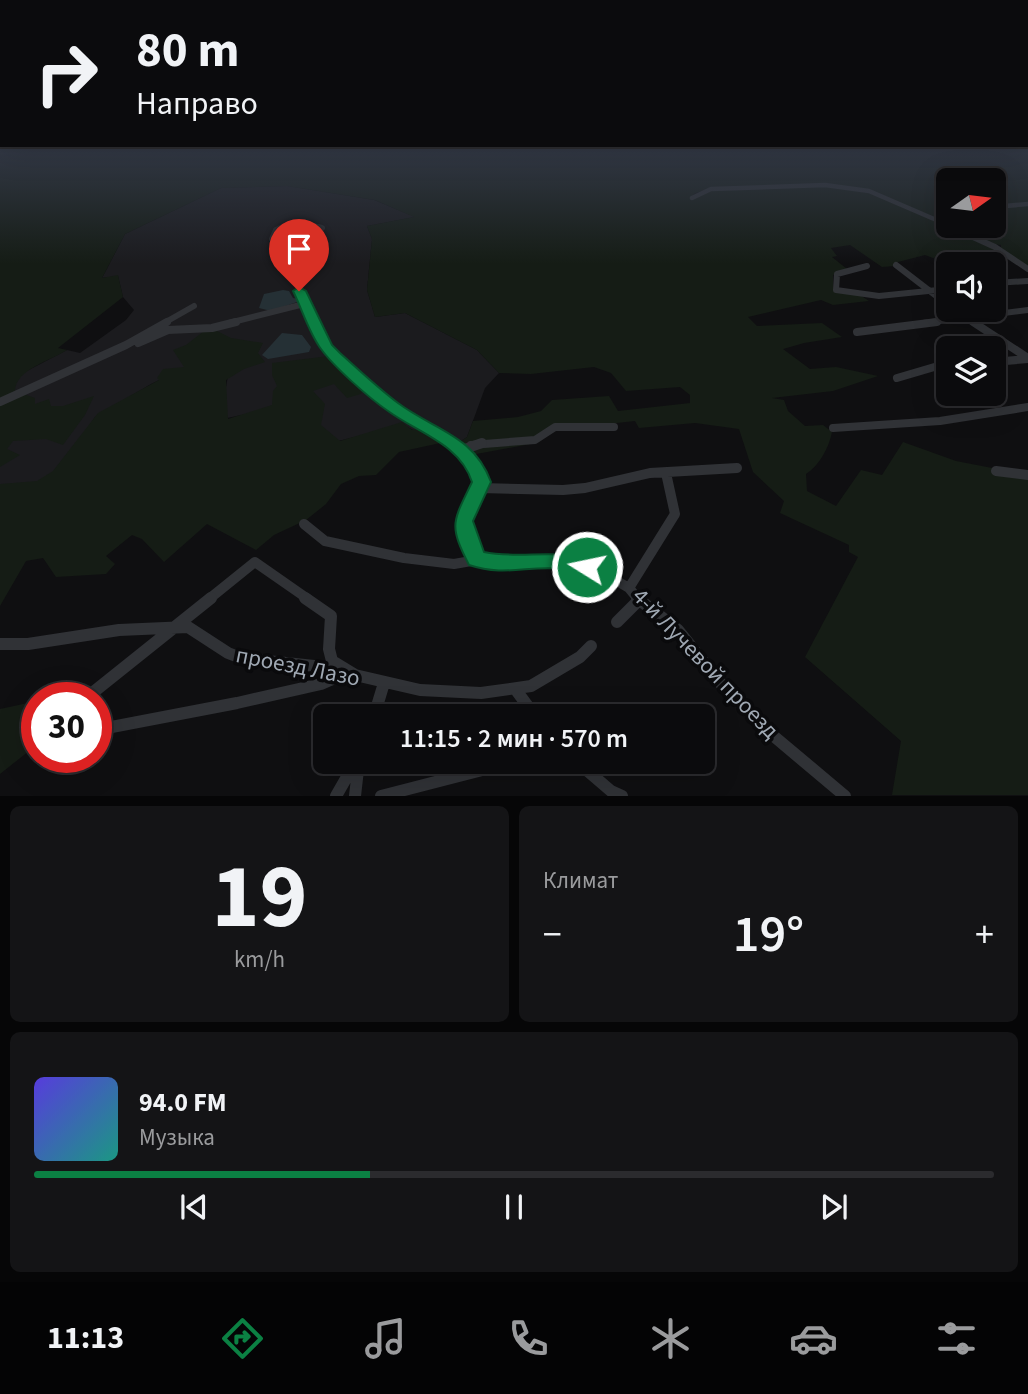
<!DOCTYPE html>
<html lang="ru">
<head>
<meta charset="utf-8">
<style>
  body { margin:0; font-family:"Source Sans 3",sans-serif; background:#141416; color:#f1f3f6; height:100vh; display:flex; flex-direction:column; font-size:26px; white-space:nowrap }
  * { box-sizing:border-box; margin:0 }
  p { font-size:23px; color:#9a9b9d }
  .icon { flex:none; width:38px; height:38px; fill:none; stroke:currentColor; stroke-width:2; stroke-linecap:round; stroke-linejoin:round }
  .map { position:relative; height:796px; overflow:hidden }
  .panel { display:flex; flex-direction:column; gap:10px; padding:10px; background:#060607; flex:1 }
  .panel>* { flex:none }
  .banner { position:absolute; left:0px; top:0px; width:1029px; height:147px; box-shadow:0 7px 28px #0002,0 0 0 2px #2b2b2e; background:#0b0b0d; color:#f1f3f6; overflow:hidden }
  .needle { width:46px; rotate:76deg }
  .fabs { position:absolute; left:936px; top:168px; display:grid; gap:14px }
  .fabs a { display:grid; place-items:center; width:70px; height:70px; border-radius:10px; background:#0b0b0d; box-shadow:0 7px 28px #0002,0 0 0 2px #2b2b2e; font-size:35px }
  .speed { position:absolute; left:21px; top:682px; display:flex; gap:14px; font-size:35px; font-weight:700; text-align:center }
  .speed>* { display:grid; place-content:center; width:91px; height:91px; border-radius:50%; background:#0b0b0d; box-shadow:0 7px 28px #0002,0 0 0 2px #2b2b2e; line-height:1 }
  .speed .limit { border:10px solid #d22; background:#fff; color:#111 }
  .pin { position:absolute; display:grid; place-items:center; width:60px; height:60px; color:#fff; margin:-72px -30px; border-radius:50% 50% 50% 0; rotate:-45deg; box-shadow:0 0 7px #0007 }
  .pin .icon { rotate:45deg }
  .me { position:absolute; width:77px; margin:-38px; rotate:280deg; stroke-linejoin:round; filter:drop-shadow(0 0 5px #0008) }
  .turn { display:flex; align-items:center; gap:24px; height:147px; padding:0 21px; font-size:32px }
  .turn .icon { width:91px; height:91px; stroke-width:2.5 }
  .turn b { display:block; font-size:49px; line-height:60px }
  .big { font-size:52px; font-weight:600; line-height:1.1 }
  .panel .card { flex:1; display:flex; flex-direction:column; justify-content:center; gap:10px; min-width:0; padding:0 24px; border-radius:10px; background:#141416 }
  .panel .dial { align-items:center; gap:0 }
  .dial b { font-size:91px; line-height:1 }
  .song { display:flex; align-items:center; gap:21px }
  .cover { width:84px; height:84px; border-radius:10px; background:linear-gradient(135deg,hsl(250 70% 55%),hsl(170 70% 35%)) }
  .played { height:7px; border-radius:4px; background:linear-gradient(90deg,#0b8043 35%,#2b2b2e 35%) }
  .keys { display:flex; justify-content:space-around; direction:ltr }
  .heat { display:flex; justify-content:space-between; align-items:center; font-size:38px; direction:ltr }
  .panel .tiles { flex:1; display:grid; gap:10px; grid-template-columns:1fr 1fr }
  .card:last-child { grid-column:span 2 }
  .trip { position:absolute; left:313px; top:704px; width:402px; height:70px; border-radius:10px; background:#0b0b0d; box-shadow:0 7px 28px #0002,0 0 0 2px #2b2b2e; font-weight:600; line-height:70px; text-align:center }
  .tab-bar { display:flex; height:112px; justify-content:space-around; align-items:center; background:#040405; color:#9a9b9d }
  .tab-bar .icon { width:49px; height:49px }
  .tab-bar .current { color:#0b8043 }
  .tab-bar b { font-size:32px; color:#f1f3f6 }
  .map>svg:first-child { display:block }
  .built { fill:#1b1b1e }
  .green { fill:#151c15 }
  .water { fill:#253035 }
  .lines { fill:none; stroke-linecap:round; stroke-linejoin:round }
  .minor-far4 { stroke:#303236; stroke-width:4.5 }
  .minor-far3 { stroke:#303236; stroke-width:6 }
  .minor-far2 { stroke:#303236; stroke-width:8 }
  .minor-far1 { stroke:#303236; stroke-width:10 }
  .minor { stroke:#303236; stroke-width:12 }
  .route { fill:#0b8043; stroke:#07532c; stroke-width:2 }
  .labels { text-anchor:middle; stroke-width:7; stroke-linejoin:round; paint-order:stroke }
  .near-street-label { font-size:23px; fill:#9fa8b3; stroke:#0a0a0c }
</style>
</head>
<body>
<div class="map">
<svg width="1028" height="796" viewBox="0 0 1028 796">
  <rect width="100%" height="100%" fill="#0f0f11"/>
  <!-- built -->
  <path class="built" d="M287 186 374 200 415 217 367 226 372 239 367 290 375 317 405 313 477 350 499 373 485 388 467 437 458 443 415 431 404 425 334 442 284 406 227 418 225 393 228 376 212 354 151 384 95 417 55 478 0 490V442L15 384 23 373 67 350 80 353 126 320 134 310 123 297 118 276 102 278 125 234 221 188Z"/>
  <!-- green -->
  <path class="green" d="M14 153H1028V268L1001 248V245L992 244 952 226H994V180H948V224L869 190 824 184 711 189 695 193 691 197 706 191 825 186 876 194 998 250 933 258 925 255 898 262 895 266 882 267 850 245 831 248 837 256 832 257 847 269 833 275V287L860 295 869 301 833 305 821 300 748 317 757 326 822 323 842 337 804 343 783 349 810 369 836 367 878 376 833 391 772 398 784 400 788 411 805 426 823 425 832 432C829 447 820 465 806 474L807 491 836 506 861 470 882 475 903 442 956 461 1028 475V795H892L901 741 805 657 858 557 849 552V545L780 513 784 501 753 472 739 429 695 423 639 428 635 421 554 430 536 443 471 455 458 443 467 437 473 421 518 417 541 411 552 400 609 396 618 411 690 403V395L680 387 626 391 611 373 594 367 531 374 499 373 477 350 405 313 375 317 367 290 372 239 367 226 414 217 375 200 287 186 221 188 125 234 102 278 118 275 123 297 58 348 67 350C50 361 16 369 15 391L35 398V404L49 399 51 406H63L94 396 85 415 63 445 46 439 13 441 7 449 20 455 0 467V159Z
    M204 331H217L231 338 263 343 258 353 265 362 244 369 226 380 228 419 272 405 273 391 277 386 272 375V363L329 356 363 386 361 394 347 398 334 384 313 391 325 404 321 425 340 441 402 422 412 430 424 429 445 442 399 452 376 475 359 476 341 484 326 504 306 520 274 535 256 550 207 524 164 562 142 539 132 535 106 556 115 564 106 574 56 577 43 558 26 561 0 606V484L37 481 53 471 98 413 159 380 157 378 163 369 184 367 173 350 186 345Z
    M37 701V748L29 751 0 774V709Z"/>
  <!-- water -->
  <path class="water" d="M283 290 289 291 293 298 298 299 297 302 271 311 259 308 264 294Z
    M282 333 302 335 311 347 309 352 268 359 262 355Z"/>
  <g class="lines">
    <!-- minor-far4 -->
    <path class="minor-far4" d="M692 198 711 189 825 185 869 191 948 225
      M994 207 1028 204
      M945 209H948
      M950 226 955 228
      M279 228 305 222 322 228"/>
    <!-- minor-far3 -->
    <path class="minor-far3" d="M283 227 276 230 272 239 295 276 314 323
      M319 227 322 228
      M951 227 995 247 1028 269
      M896 265 948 305
      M867 266 837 274 836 290 879 296 948 289
      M994 283 1028 281
      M955 310 975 323
      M164 323 194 306
      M229 323 304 304
      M923 323 1028 310"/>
    <!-- minor-far2 -->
    <path class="minor-far2" d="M313 322 326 347 393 407 454 445
      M973 322 1028 358
      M857 332 937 322
      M138 343 168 330 212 328 236 322
      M994 362 1028 359
      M897 378 948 363
      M0 402 126 345 167 322
      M833 428 940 421 1028 407
      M471 445 535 440 555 427H614"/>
    <!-- minor-far1 -->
    <path class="minor-far1" d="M451 443C472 456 487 472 475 497 472 506 465 514 464 523 463 537 471 549 477 560
      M462 450 482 443
      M996 471 1028 475
      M480 488 563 490 585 488 650 473 737 468
      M304 524 325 541 404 558 454 564 477 560 500 564 560 560 603 573 629 588 638 599
      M629 588 675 514 666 473
      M209 599 255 562 308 599"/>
    <!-- minor -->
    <path class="minor" d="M305 598 331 616 329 649 332 661 355 675
      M637 598 678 630 722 685 770 733 845 796
      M617 622 639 600
      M0 644H28L119 630 188 627 228 653 241 658 314 666 337 677 355 675 420 690 481 693 531 686 580 657 591 646
      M516 690 535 716
      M86 698 211 598
      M374 716 384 683
      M96 730 237 703 321 684 337 677
      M576 761 611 791 622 796
      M336 796 356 761
      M355 796 359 761
      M381 796 517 761"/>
  </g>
  <!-- sky -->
  <linearGradient id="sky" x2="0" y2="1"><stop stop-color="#080809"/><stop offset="0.58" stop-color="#313743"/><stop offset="1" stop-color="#313743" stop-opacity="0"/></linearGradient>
  <rect width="1028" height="264" fill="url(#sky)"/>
  <!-- route -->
  <path class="route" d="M299 287 306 291 332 345 340 353C359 370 378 388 398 403 434 430 474 435 491 482L473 521 484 552C523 560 554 547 594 561L597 567 594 573C583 577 574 571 562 569 529 565 505 577 469 565 448 524 453 522 472 482 460 444 418 433 388 411 369 398 334 367 321 349 309 333 302 309 293 291Z"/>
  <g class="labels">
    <!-- near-street labels -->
    <g class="near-street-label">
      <text transform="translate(706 663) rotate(46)" y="8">4-й Лучевой проезд</text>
      <text transform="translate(298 666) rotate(11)" y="8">проезд Лазо</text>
    </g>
  </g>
</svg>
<div class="fabs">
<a><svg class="needle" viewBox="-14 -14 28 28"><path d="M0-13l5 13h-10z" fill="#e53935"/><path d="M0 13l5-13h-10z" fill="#9a9b9d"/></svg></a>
<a><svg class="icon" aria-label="sound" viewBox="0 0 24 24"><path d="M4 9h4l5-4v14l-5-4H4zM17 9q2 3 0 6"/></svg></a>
<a><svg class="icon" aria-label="layers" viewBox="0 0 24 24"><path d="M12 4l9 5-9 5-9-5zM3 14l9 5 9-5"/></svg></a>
</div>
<div class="speed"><div class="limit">30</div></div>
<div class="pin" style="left:299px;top:291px;background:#d93025"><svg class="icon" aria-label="arrive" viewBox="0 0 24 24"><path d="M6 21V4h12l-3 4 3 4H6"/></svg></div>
<svg class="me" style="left:587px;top:567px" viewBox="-20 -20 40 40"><circle r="17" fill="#0b8043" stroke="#fff" stroke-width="3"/><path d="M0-11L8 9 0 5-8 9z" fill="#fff"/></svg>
<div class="trip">11:15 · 2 мин · 570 m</div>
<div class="banner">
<div class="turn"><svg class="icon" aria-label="right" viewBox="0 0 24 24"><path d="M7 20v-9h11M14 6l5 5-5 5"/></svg><div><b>80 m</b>Направо</div></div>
</div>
</div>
<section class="panel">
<div class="tiles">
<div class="card dial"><b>19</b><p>km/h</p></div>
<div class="card"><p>Климат</p>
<div class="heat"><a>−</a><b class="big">19°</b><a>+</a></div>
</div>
<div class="card">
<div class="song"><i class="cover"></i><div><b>94.0 FM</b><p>Музыка</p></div></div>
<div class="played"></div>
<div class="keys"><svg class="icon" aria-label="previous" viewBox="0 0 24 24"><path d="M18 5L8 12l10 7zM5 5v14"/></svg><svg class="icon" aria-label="pause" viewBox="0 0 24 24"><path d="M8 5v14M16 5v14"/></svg><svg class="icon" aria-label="next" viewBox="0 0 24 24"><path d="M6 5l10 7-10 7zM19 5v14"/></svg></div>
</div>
</div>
</section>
<nav class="tab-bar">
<b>11:13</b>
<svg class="icon current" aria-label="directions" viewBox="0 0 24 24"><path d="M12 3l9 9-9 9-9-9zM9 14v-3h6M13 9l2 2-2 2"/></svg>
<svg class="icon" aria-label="music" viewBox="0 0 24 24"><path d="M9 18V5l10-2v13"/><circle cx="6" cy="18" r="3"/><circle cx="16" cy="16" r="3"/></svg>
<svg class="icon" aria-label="phone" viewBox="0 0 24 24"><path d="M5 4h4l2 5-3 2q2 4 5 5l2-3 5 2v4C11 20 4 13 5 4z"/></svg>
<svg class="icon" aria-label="climate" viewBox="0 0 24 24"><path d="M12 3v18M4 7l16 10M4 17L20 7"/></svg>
<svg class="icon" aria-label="car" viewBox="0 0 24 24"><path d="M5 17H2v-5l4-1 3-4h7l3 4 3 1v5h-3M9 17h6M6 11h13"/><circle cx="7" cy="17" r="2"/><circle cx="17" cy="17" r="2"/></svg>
<svg class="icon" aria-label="filters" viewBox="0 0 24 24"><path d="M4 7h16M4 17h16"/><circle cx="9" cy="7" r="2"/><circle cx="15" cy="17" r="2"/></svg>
</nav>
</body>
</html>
